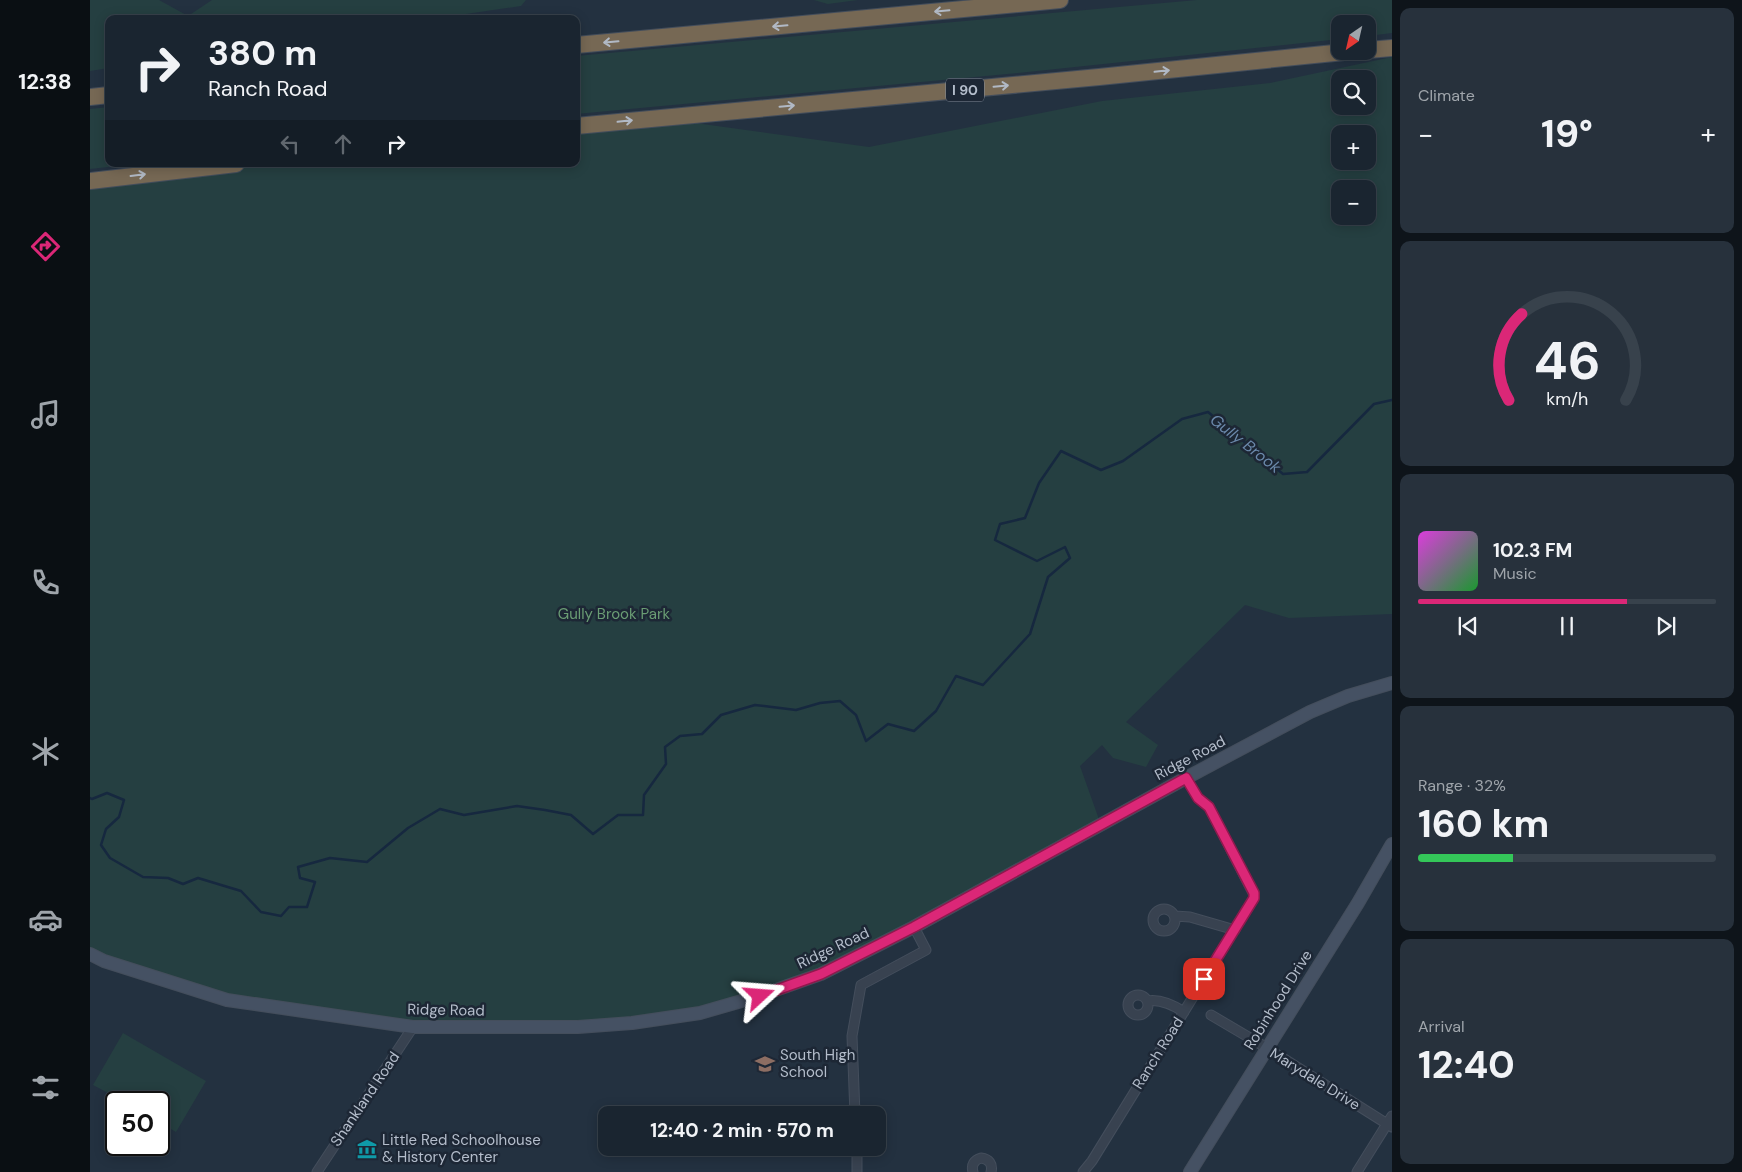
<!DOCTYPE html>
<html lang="en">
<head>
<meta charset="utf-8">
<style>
  body { margin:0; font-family:"DM Sans",sans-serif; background:#27313c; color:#f1f3f6; height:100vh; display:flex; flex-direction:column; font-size:19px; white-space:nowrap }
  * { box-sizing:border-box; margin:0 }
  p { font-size:16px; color:#9fa5ab }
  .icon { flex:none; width:28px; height:28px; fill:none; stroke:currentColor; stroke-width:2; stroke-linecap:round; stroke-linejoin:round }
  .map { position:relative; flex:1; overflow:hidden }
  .sheet { display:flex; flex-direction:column; gap:8px; padding:8px; background:#0e141a; width:350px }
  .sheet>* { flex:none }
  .top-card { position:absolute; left:15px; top:15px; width:475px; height:152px; border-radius:10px; box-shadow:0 2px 12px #0003,0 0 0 1px #38424c; background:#1a2530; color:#f1f3f6; overflow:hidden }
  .needle { width:32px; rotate:214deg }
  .fabs { position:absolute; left:1241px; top:15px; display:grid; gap:10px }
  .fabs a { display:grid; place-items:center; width:45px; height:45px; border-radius:10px; background:#1a2530; box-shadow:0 2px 12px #0003,0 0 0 1px #38424c; font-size:25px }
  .speed { position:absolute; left:15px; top:1091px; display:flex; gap:10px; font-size:25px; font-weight:700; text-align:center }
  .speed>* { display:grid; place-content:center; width:65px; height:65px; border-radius:50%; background:#1a2530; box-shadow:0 2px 12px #0003,0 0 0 1px #38424c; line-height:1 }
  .speed .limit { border:2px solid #111; border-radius:8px; background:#fff; color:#111 }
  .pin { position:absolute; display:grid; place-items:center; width:42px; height:42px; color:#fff; margin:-21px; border-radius:10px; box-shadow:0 2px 8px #0006 }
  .me { position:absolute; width:55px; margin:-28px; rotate:71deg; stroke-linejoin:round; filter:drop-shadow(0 0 4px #0008) }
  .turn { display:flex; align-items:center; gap:18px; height:105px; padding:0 20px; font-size:22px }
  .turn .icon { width:65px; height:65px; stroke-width:2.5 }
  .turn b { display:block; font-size:35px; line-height:42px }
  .lanes { display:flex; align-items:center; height:48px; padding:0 20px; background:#0003; justify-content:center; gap:25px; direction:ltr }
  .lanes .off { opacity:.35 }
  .big { font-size:38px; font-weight:700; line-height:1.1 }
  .sheet .widget { flex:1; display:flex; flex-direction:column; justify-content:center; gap:8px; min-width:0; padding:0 18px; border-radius:10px; background:#27313c }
  .sheet .dial { align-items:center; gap:0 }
  .dial svg { height:130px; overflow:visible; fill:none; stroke:#38424c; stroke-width:7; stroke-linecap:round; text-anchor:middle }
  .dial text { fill:#f1f3f6; stroke:none }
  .song { display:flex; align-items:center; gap:15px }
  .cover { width:60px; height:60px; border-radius:8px; background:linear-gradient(135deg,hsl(300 70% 55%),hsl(130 70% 35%)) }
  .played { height:5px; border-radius:2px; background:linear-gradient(90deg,#db2777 70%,#38424c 70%) }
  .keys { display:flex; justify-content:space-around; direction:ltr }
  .heat { display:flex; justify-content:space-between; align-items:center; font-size:28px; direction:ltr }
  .charge { height:8px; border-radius:4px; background:linear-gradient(90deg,#34c759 32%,#38424c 0) }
  .trip { position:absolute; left:508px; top:1106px; width:288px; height:50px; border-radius:10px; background:#1a2530; box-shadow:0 2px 12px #0003,0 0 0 1px #38424c; font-weight:700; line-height:50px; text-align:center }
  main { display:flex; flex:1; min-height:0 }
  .tab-bar { display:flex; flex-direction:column; width:90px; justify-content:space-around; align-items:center; background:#0a0f13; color:#9fa5ab }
  .tab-bar .icon { width:35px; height:35px }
  .tab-bar .selected { color:#db2777 }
  .tab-bar b { font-size:22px; color:#f1f3f6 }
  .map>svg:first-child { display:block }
  .green { fill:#253f41; fill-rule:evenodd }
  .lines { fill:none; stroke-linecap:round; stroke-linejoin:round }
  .stream { stroke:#16283f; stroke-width:2.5 }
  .street-casing { stroke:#444e5c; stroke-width:11 }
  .secondary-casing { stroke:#444e5c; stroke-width:14 }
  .highway-casing { stroke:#434d5b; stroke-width:18 }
  .street { stroke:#384250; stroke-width:9 }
  .secondary { stroke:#455163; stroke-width:12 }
  .highway { stroke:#766854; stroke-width:16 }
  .oneway { stroke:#b1b9c5 }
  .route-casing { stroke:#8e194d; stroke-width:12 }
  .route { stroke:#db2777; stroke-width:9 }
  .labels { text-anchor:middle; stroke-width:5; stroke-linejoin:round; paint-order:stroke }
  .shield { fill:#1d2735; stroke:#87909e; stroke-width:1 }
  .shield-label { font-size:14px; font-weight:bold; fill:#b4bdcb }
  .park-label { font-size:15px; fill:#6a9d74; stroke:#1d2735 }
  .street-label { font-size:15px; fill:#b4bdcb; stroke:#1d2735 }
  .poi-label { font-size:15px; fill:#b4bdcb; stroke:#1d2735; text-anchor:start }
  .water-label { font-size:16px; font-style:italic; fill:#6b89ab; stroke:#1d2735 }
</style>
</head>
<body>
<main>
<nav class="tab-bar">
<b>12:38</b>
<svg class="icon selected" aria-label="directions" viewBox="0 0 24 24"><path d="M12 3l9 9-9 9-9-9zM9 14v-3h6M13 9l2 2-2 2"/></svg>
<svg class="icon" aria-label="music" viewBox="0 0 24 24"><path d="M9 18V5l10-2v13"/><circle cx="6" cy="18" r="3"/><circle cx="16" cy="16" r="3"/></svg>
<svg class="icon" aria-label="phone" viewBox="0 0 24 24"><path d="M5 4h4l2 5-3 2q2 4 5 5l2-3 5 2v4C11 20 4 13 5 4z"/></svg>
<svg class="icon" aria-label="climate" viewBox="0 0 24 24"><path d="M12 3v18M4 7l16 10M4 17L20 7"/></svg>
<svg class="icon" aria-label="car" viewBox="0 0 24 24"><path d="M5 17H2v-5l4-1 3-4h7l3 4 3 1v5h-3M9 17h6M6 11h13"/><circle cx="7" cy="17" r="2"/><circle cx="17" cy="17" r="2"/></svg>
<svg class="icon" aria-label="filters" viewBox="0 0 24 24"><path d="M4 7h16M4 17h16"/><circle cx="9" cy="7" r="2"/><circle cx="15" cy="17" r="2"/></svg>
</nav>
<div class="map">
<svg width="1302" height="1172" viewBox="0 0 1302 1172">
  <rect width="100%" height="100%" fill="#233140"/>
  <!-- green -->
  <path class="green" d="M0 0H69L98 16 122 0H436L431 6 342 19H19V68L0 71Z
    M724 0H768L738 4Z
    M1107 0H1302V33L1278 36V24H1250V39L928 73 486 114V56Z
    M1302 57V614L1199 618 1155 605 1036 722 1068 745 1056 767 1023 758 1012 745 990 766 1011 825 707 983 542 1023 323 1027 137 1000 0 954V181L146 164H486V126L569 118 779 147 1012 101 1180 83ZM1250 79H1278V106H1250ZM1250 134H1278V161H1250ZM1250 189H1278V216H1250Z
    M19 107V164H45L0 169V109Z
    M33 1033 116 1081 86 1132 69 1122V1102H35L3 1085Z"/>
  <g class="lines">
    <!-- stream -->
    <path class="stream" d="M0 798 2 799 17 793 34 800 29 817 16 829 11 845 20 858 53 877 78 878 93 884 108 878 151 891 171 912 191 916 199 907H217L225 882 210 878 208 867 240 858 277 862 318 828 350 809 374 815 427 806 455 810 481 815 503 834 528 815H553L554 795 576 764 575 747 590 736 612 734 631 715 665 705 706 710 730 703 750 701 766 715 776 741 798 724 824 731 846 711 866 676 893 685 940 634 958 577 980 558 975 547 947 561 905 540 910 524 935 518 949 483 971 451 1011 470 1033 461 1092 419 1118 412 1193 474 1217 472 1284 404 1302 400"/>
    <defs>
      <path id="street" d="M1063 920a11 11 0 1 1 22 0a11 11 0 1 1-22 0Z
        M1085 916 1100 917 1145 930
        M1038 1005a10 10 0 1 1 20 0a10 10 0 1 1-20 0Z
        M1058 1001C1070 999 1083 1005 1094 1012
        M1121 1015 1177 1048 1302 1127
        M765 1115 762 1036 771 985 836 950 824 927
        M767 1148V1172
        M227 1172 323 1027
        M883 1172C881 1165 884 1160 891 1158 899 1159 903 1164 901 1172
        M993 1172 1002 1161 1164 898 1163 893 1119 807 1108 798 1096 778
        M1267 1172 1302 1116"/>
      <path id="secondary" d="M0 954 14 961 137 1000 323 1027H488L542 1023 610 1013 669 996 731 974 824 927 1096 778 1220 712 1258 696 1302 683
        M1100 1172 1268 903 1302 844"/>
      <path id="highway" d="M486 45 970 0
        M1278 50 1302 48
        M0 97 19 95
        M486 126 1009 77 1264 51
        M0 181 146 164"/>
    </defs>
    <!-- street casing -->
    <use href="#street" class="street-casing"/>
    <!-- secondary casing -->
    <use href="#secondary" class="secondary-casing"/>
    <!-- highway casing -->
    <use href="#highway" class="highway-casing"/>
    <!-- street -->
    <use href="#street" class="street"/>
    <!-- secondary -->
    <use href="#secondary" class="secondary"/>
    <!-- highway -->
    <use href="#highway" class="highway"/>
  </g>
  <!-- one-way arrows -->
  <defs><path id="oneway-shaft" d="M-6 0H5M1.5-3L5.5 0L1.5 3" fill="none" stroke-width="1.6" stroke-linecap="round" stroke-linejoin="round" transform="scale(1.25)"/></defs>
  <g class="oneway">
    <use href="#oneway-shaft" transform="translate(852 11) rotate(175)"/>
    <use href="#oneway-shaft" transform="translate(690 26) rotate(175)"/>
    <use href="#oneway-shaft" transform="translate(521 42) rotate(175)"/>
    <use href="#oneway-shaft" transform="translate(1072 71) rotate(-6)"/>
    <use href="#oneway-shaft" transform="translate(911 86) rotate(-5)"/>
    <use href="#oneway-shaft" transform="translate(697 106) rotate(-5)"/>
    <use href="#oneway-shaft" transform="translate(535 121) rotate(-6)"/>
    <use href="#oneway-shaft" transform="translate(48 175) rotate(-7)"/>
  </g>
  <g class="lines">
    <defs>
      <path id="route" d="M670 996 731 974 824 927 1096 778 1108 798 1119 807 1164 893V898L1114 979"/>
    </defs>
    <!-- route casing -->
    <use href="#route" class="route-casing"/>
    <!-- route -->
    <use href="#route" class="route"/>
  </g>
  <!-- icons -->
  <defs>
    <symbol id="school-bare" viewBox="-9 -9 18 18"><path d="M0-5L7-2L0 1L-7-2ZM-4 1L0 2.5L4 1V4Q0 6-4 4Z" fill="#8d6e63" stroke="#1d2735" stroke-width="2.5" paint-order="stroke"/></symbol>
    <symbol id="museum-bare" viewBox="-9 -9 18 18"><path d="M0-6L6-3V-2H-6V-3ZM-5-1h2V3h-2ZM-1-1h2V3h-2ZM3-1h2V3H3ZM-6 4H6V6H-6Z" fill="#0f9aa8" stroke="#1d2735" stroke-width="2.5" paint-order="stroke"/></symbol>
  </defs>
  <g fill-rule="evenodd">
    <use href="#school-bare" x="661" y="1050" width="28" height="28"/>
    <use href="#museum-bare" x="263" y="1135" width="28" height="28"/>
  </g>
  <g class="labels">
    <!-- shield labels -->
    <rect class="shield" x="856" y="78.5" width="38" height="23" rx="4"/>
    <g class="shield-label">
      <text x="875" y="95">I 90</text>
    </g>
    <!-- park labels -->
    <g class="park-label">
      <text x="524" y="619">Gully Brook Park</text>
    </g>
    <!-- street labels -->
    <g class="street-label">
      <text transform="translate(1100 758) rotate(-28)" y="5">Ridge Road</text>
      <text transform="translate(743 948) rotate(-25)" y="5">Ridge Road</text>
      <text transform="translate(1188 1000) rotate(-58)" y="5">Robinhood Drive</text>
      <text transform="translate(356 1010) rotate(1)" y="5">Ridge Road</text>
      <text transform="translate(1068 1053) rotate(-58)" y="5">Ranch Road</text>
      <text transform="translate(1225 1079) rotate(32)" y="5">Marydale Drive</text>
      <text transform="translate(275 1099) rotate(-56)" y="5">Shankland Road</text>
    </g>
    <!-- poi labels -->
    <g class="poi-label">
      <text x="690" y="1060">South High<tspan x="690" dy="17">School</tspan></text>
      <text x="292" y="1145">Little Red Schoolhouse<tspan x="292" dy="17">&amp; History Center</tspan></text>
    </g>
    <!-- water labels -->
    <g class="water-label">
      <text transform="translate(1156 443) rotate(38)" y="6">Gully Brook</text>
    </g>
  </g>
</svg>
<div class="fabs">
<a><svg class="needle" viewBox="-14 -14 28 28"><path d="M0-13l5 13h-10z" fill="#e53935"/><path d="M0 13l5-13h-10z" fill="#9fa5ab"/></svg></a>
<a><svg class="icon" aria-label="search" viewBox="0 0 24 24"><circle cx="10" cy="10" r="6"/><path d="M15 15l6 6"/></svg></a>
<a>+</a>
<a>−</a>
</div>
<div class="speed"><div class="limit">50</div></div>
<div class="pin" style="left:1114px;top:979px;background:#d93025"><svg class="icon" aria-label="arrive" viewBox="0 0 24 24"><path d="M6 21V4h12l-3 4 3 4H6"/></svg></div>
<svg class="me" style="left:670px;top:996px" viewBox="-20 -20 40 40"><path d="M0-17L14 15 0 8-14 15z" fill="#db2777" stroke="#fff" stroke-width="4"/></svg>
<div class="trip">12:40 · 2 min · 570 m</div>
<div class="top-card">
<div class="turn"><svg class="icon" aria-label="right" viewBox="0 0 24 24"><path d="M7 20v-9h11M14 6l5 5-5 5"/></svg><div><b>380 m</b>Ranch Road</div></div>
<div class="lanes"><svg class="icon off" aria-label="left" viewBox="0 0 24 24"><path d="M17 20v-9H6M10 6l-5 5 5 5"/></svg><svg class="icon off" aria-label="ahead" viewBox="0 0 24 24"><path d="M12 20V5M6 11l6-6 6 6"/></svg><svg class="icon" aria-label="right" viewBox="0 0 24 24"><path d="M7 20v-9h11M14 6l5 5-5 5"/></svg></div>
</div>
</div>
<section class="sheet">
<div class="widget"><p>Climate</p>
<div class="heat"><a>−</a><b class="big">19°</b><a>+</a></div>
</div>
<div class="widget dial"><svg viewBox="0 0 100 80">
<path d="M14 69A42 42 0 1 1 86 69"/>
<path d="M14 69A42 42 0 0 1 22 16" stroke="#db2777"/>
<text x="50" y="56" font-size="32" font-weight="700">46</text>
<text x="50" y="72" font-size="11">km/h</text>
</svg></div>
<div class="widget">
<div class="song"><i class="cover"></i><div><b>102.3 FM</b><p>Music</p></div></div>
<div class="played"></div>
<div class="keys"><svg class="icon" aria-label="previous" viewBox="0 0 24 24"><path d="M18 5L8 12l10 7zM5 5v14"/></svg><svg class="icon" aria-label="pause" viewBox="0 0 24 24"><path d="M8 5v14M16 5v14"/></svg><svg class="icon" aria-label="next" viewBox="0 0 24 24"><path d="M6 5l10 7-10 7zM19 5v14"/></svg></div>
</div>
<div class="widget"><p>Range · 32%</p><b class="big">160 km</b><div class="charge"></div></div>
<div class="widget"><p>Arrival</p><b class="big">12:40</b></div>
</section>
</main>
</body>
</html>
